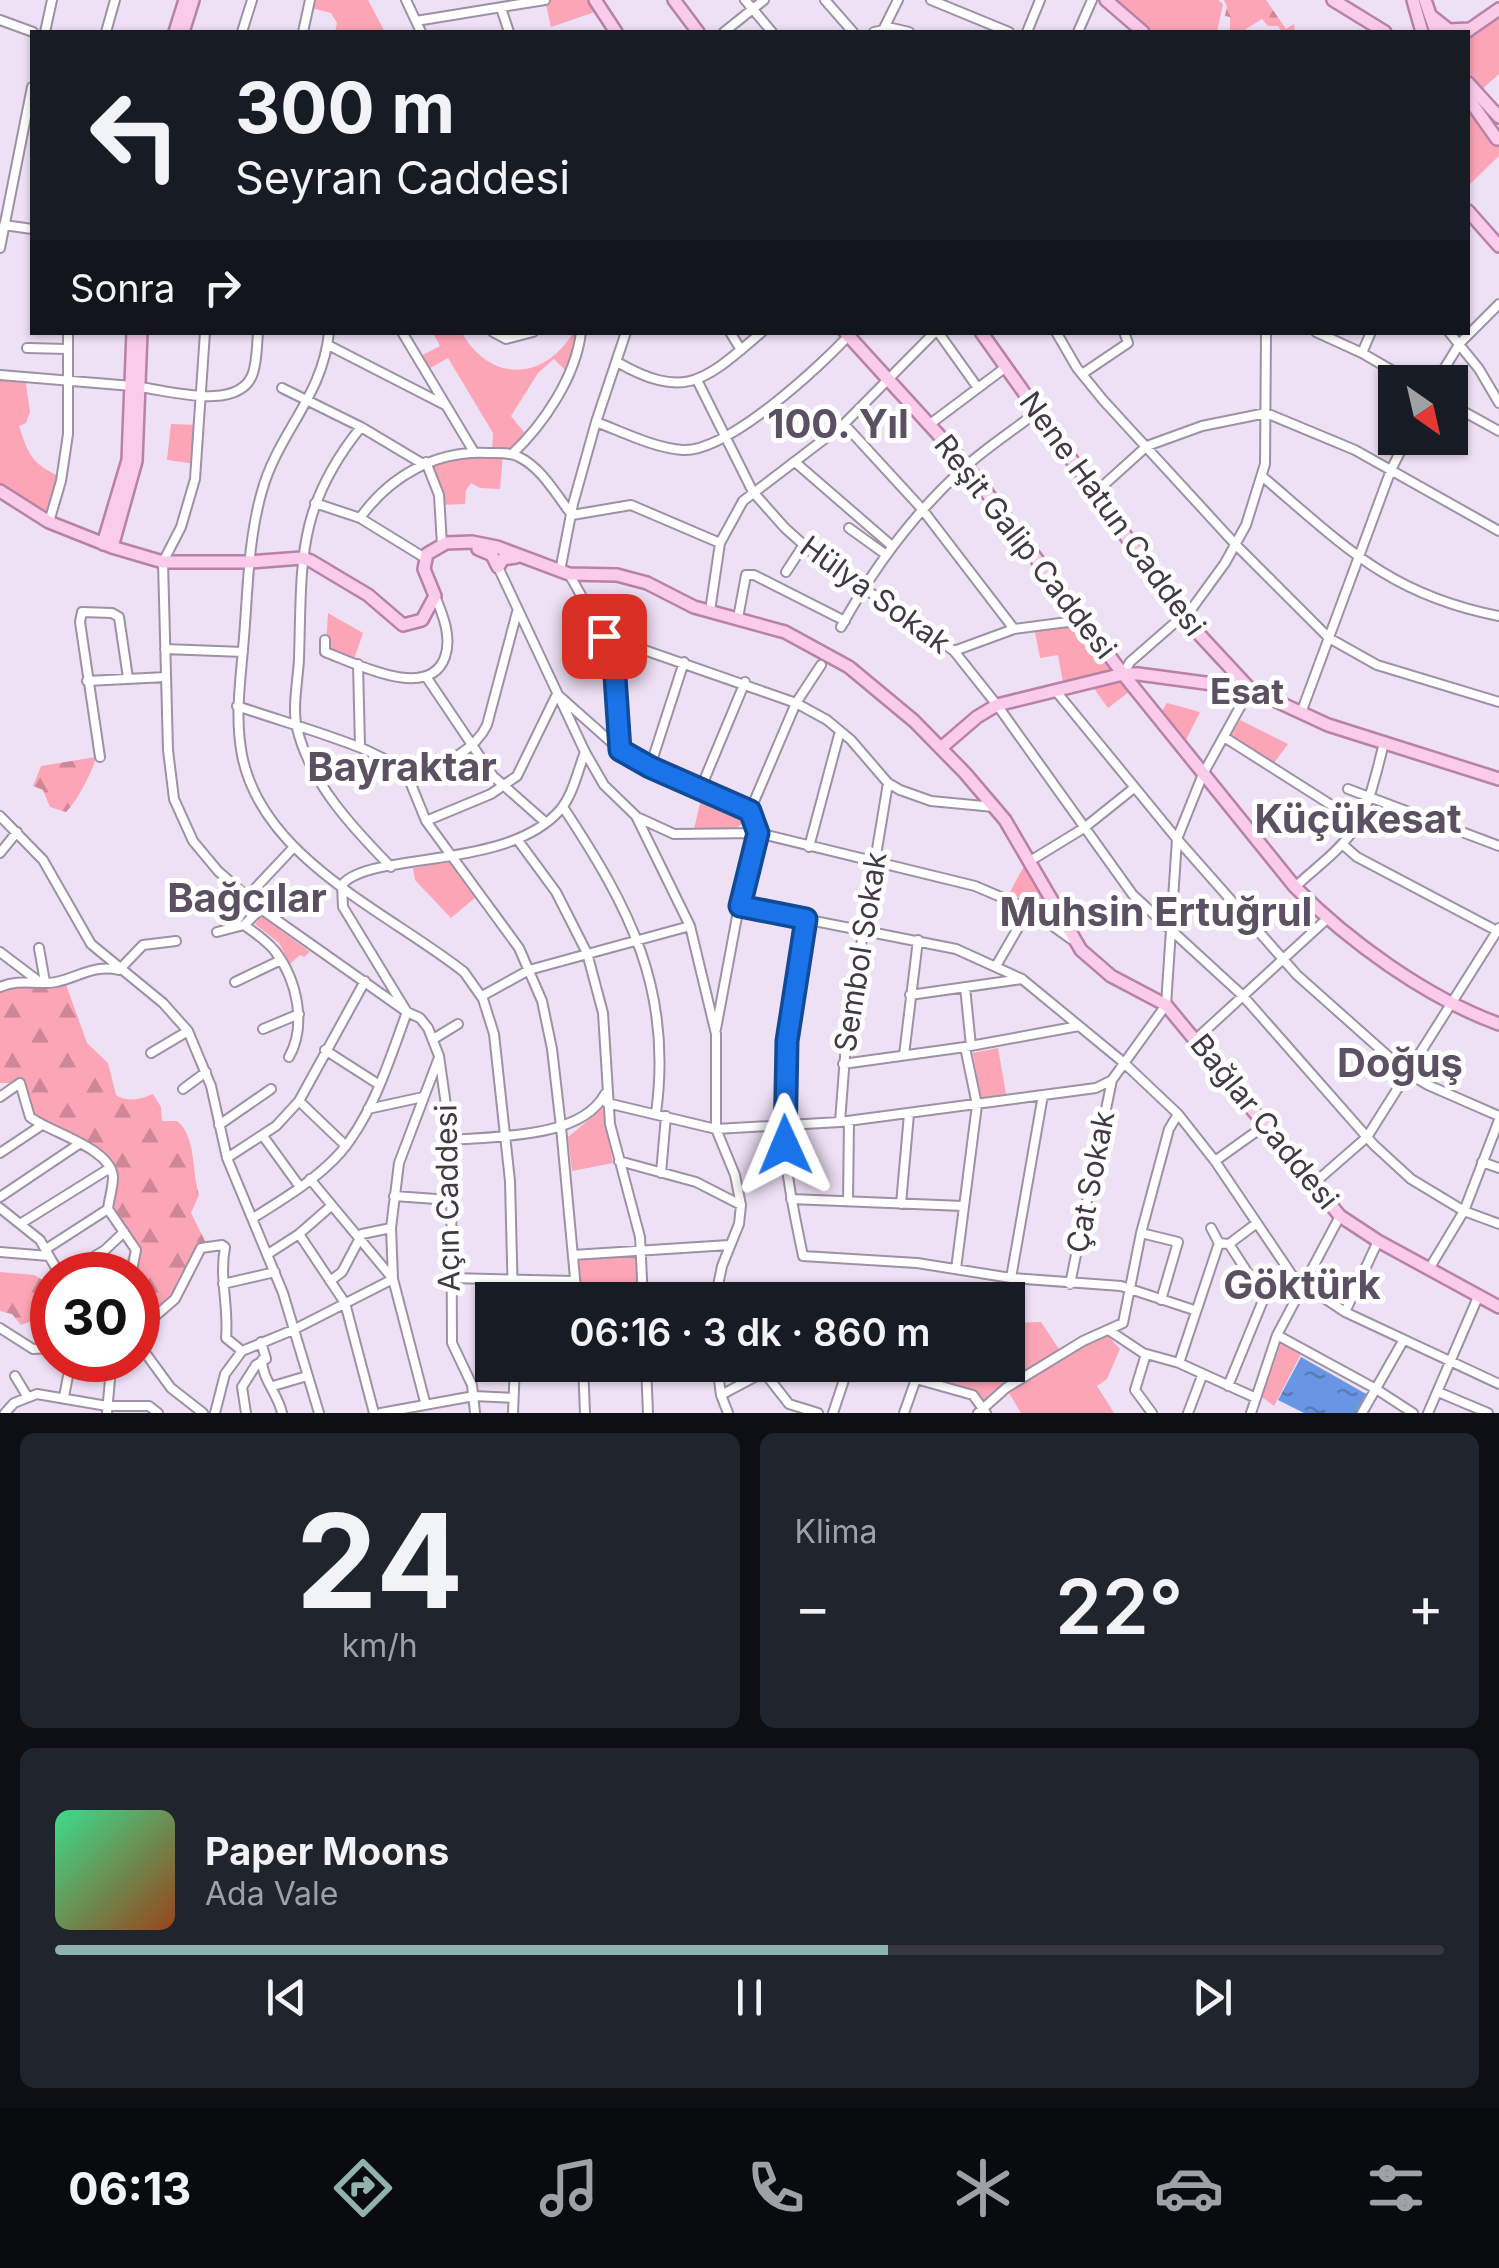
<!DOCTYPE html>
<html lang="tr">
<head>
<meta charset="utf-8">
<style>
  body { margin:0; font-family:Inter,sans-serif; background:#20242c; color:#f1f3f6; height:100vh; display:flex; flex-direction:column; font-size:38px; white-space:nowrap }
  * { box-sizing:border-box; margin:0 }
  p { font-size:32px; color:#9ea1a6 }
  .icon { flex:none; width:55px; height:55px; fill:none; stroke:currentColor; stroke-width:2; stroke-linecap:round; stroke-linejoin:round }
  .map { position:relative; height:1413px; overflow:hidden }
  .details { display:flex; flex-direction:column; gap:20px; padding:20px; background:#0d0f14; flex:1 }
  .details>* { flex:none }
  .hud { position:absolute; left:30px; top:30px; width:1440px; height:305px; border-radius:0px; box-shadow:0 2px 8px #0004; background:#171b24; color:#f1f3f6; overflow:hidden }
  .needle { width:65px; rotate:146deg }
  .fabs { position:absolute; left:1378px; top:365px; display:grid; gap:20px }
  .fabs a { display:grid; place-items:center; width:90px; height:90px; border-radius:0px; background:#171b24; box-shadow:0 2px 8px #0004; font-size:50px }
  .speed { position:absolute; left:30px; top:1252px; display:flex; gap:20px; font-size:50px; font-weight:700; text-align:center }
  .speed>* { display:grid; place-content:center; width:130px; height:130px; border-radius:50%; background:#171b24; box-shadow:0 2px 8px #0004; line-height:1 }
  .speed .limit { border:15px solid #d22; background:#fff; color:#111 }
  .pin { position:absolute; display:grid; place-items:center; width:85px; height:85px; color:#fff; margin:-42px; border-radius:20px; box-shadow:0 5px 15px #0006 }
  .me { position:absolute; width:110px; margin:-55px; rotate:359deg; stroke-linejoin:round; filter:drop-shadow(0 0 8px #0008) }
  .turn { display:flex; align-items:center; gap:35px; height:210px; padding:0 40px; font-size:45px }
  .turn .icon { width:130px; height:130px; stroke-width:2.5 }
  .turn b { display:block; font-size:70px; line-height:85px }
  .then { display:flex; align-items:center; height:95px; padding:0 40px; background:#0003; gap:20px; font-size:38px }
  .big { font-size:75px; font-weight:600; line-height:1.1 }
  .details .tile { flex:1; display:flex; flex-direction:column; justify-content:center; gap:15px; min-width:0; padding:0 35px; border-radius:15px; background:#20242c }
  .details .dial { align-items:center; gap:0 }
  .dial b { font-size:130px; line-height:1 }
  .song { display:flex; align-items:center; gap:30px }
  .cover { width:120px; height:120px; border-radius:15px; background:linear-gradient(135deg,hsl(150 70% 55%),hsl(20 70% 35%)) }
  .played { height:10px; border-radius:5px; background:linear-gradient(90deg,#90b2af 60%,#363941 60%) }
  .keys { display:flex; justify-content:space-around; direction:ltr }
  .heat { display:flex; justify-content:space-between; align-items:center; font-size:55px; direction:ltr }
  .details .tiles { flex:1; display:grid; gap:20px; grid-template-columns:1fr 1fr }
  .tile:last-child { grid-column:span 2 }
  .trip { position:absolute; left:475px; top:1282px; width:550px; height:100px; border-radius:0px; background:#171b24; box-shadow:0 2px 8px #0004; font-weight:600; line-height:100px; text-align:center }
  .tab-bar { display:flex; height:160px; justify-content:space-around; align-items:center; background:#090b0e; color:#9ea1a6 }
  .tab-bar .icon { width:70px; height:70px }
  .tab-bar .current { color:#90b2af }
  .tab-bar b { font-size:45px; color:#f1f3f6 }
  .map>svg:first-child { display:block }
  .green { fill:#fca5b6 }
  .forest { fill:url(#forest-firs) }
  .water { fill:url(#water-ripples) }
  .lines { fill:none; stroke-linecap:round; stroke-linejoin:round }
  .major-tunnel { stroke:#cbbfd1; stroke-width:11; stroke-dasharray:11 5.5; stroke-linecap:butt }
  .minor-casing { stroke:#9e91a5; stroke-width:12 }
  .major-casing { stroke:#b882a7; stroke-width:16 }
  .minor { stroke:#fff; stroke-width:8 }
  .major { stroke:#fbcbeb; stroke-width:11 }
  .route-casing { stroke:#114b97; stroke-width:25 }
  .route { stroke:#1a73e8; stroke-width:18 }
  .labels { text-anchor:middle; stroke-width:10; stroke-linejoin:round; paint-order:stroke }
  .street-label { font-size:30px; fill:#403a43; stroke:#fff }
  .quarter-label { font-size:35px; font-weight:bold; fill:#5c5162; stroke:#fff }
  .district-label { font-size:40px; font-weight:bold; fill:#5c5162; stroke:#fff }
</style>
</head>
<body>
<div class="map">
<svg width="1499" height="1413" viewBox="0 0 1499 1413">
  <defs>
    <pattern id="forest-firs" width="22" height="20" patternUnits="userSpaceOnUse" patternTransform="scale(2.5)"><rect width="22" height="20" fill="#fca5b6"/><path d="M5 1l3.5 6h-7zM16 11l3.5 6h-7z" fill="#cd8796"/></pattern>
    <pattern id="water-ripples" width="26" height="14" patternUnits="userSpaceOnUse" patternTransform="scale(2.5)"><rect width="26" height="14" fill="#6996e4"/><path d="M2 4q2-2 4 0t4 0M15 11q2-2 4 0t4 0" fill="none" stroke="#587bba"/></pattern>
  </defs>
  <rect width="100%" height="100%" fill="#eee0f5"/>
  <!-- green -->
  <path class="green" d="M310 0H368L385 32H335L337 23 331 13 308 7Z
    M545 0H595L601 10 551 27Z
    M1109 0H1218L1223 4 1217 32H1147Z
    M1499 13V74L1480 91 1468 73V36Z
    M1468 98 1499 142V156L1468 186Z
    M433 333H462C490 382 543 382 573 333H581L569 374 554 359 538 373 511 416 528 437 519 447 503 454 500 489 480 488 471 483 466 490 465 504 440 505 426 462 492 453 493 433 448 358 425 371 417 358 440 346Z
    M0 375 25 377 30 412 26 423 19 426C29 457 32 463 62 478L49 522 0 489Z
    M171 424 199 425 196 464 167 460Z
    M328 613 363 633 354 659 326 649Z
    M1083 620 1134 688 1108 708 1090 683 1064 688 1058 655 1040 658 1034 627Z
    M1167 703 1200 712 1184 744 1159 716Z
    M1240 720 1288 744 1274 763 1230 737Z
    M702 795 743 812 741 825 735 828 694 829Z
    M450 862 476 897 451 918 415 880 413 868Z
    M1025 864 1045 900 1042 912 1010 892Z
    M261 916 310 952 304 957 300 955 290 964 279 943 255 924Z
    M998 1048 1006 1094 981 1098 973 1053Z
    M603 1108 613 1163 572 1171 568 1137Z
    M641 1251 643 1300H577L573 1255Z
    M1041 1322 1063 1355 1083 1341 1106 1334 1120 1349 1107 1379 1097 1386 1114 1413H1021L1006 1388 982 1407 979 1400 938 1383 946 1365H1008V1323Z
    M1281 1343 1302 1352 1274 1406 1262 1397Z"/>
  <!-- forest -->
  <path class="forest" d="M1224 0H1266L1286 29 1294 24 1295 32H1282L1278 26H1268L1262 19 1246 29 1247 32H1230V17L1225 16 1227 6Z
    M96 757C93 771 76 803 66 812L50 807 43 790 33 786 41 766Z
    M64 979 87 1043 108 1063 116 1095C127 1103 142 1099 153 1094L161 1107 162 1121H177C196 1135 192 1173 199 1195L191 1213 207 1245 201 1248 175 1299 138 1331V1275H132L127 1260 130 1250 112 1201 113 1176 106 1161 30 1117 20 1083H0V987Z
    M0 1272 34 1275 52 1285V1323L35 1320 21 1325 12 1314 0 1311Z"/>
  <!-- water -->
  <path class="water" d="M1301 1357 1368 1395 1358 1413H1304L1278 1400Z"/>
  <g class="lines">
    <!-- major-tunnel -->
    <path class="major-tunnel" d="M1469 91 1499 126"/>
    <defs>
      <path id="minor" d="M406 0 421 32
        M745 0 772 32
        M825 0 853 32
        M931 0 1009 32
        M501 8 509 32
        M0 20 33 32
        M416 21 545 0
        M45 32 52 0
        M106 32 115 0
        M242 32 252 0
        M303 32 310 0
        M724 32 764 0
        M874 32 892 28 909 32
        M882 32 898 0
        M1027 32 1040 0
        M1078 32 1092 0
        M4 225 32 229
        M0 248 32 87
        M205 332 195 479 181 527 163 562 168 750 174 799 193 841 218 871 261 909 407 1012 420 1018 428 1028 439 1056 451 1140 452 1343 472 1385 475 1413
        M329 332C323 396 278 433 262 491 247 543 248 597 243 649 240 685 235 719 242 755 262 859 388 912 464 972L483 999 494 1034 510 1181 513 1300
        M402 332 474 452
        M493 332 506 339 533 332
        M730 332 741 350
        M938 332 978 388
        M1056 332 1077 368 1103 400 1236 545 1329 638 1377 665 1499 702
        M1316 332 1362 353 1412 382
        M1449 332 1479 369 1499 403
        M328 345 445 405
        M27 348 68 349
        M1362 353 1371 332
        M617 362C687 402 706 379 762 332
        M1082 374 1128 343 1124 332
        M0 375 132 386
        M697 380 753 492 785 528 824 563 899 611 954 651 997 705 1133 895 1243 996 1374 1145 1411 1179 1464 1211 1499 1224
        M1436 382 1460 343 1499 304
        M140 387C170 391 240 412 253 373 257 361 257 345 258 332
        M282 388 361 427 423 464
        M1450 404 1499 431
        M596 422C623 432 654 448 683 450 728 452 821 366 851 333
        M844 424 922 509 1014 629
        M930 424 1006 367
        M361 427C296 508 302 561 299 659 298 680 292 708 297 728 310 783 353 828 391 867
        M512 454C544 424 576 376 581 332
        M426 462 439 495 442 545
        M795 462 892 546
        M1263 477C1344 546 1390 595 1499 616
        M1096 492 1147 446 1202 426 1266 413 1355 450 1499 531
        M315 503 360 518 425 558
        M572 515 631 505 720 543
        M360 518C390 476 436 450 488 453 498 453 510 452 519 457 542 468 557 496 572 515
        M49 522 61 481 68 434V332
        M849 528 885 554
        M498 567 585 752 604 785 636 816 690 926 716 1034V1129L735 1175 741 1205 739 1224 722 1266 715 1300
        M560 571 573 504 596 422 626 332
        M786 572 803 546
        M569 574 604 636 614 661 620 750
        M710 611 720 543 743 501 844 424 935 332
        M738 618 746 575H754L845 621
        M841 627C874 567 913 514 964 468 987 447 1014 430 1038 411
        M604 636 796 703 827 720 851 740 888 783 900 790 931 801 994 807
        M325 640V652C355 663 429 702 445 657 452 637 443 615 435 596
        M165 649 243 652
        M954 651 1014 629 1083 620
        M358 664 360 747
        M1123 674 1130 662 1193 607 1225 563 1246 525 1265 464 1266 332
        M427 678 493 776 545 822
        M87 681 166 677
        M1055 690 1177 839 1297 975 1406 1072 1428 1085 1499 1116
        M237 706C278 720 321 732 361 748 379 755 400 770 419 769 445 767 476 748 487 725L517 612
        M1301 713 1391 470 1407 438
        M1224 737 1358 822
        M100 757 80 622 82 612 112 613 119 617 128 678
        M404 767 426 821 519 948 542 1001 552 1049 561 1127 577 1300
        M650 767 684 662
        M1348 789 1499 846
        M700 790 745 682
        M563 807C629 907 673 989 656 1113
        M750 811 796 703 821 665
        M0 816 43 860 91 944 163 1003 188 1031 211 1086 227 1158 283 1293 319 1413
        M639 818 674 834 758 833 975 886 1029 909 1071 939
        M426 821 491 794 517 776 557 694 620 750 650 767 750 811 758 833
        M517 839 556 892 587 953 603 1013 610 1124 640 1237 643 1300
        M1342 844 1357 857 1499 932
        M809 847 840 731
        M0 853 17 832
        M1030 861 1084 828 1134 788
        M1295 887C1314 869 1337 853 1352 832 1370 807 1376 773 1384 743
        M247 897 293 848
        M739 906 956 949 1022 979 1123 1062 1178 1114 1215 1161 1294 1278 1345 1312 1499 1384
        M261 909 244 925C255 933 267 941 275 951 297 980 307 1025 289 1057
        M806 919C796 987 781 1057 783 1126 785 1170 794 1213 803 1256L917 1263 1011 1278 1121 1286 1194 1310
        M217 932 244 925
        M39 948 45 982
        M0 952 37 980
        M996 966 1029 909
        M235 982 281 960
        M0 987C21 978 37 986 56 982 79 977 95 964 119 970L143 945 176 941
        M965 987 971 1046
        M910 995 1022 979
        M482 996 529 970 690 926
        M263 1029 299 1014
        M716 1029 739 906 758 833
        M435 1038 458 1024
        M1196 1039 1328 918
        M325 1050 378 1084
        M151 1053 188 1031
        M904 1055 918 940
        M843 1064 965 1047 1079 1026
        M183 1089 206 1072
        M0 1097 20 1083 30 1117C51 1133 111 1148 113 1177 113 1188 109 1199 108 1209L136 1250 131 1275
        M299 1101 346 1146
        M607 1103 716 1129 840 1122 1096 1088 1112 1080 1166 1005 1177 839 1203 774 1250 689
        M368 1109 423 1097
        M840 1122 847 1030 888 783
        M219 1125 271 1089
        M263 1136 300 1187
        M451 1140C495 1136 581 1139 605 1094
        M0 1153 42 1125
        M227 1158 276 1126 299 1101 365 981
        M619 1161 696 1182 741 1205
        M1215 1161 1264 1126
        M1482 1162 1499 1168
        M661 1173 666 1116
        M310 1179 393 1279 425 1402
        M1312 1185 1367 1137 1499 928
        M394 1196 450 1200
        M0 1197 79 1144
        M791 1199 963 1206
        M848 1201 849 1121
        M901 1204 909 1114
        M0 1208 40 1240 60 1275
        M253 1218C282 1200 317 1179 340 1153 373 1115 390 1058 407 1012L343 907 342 885C368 851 507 871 560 810 573 795 578 770 585 752
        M20 1224 110 1168
        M1141 1233 1178 1242 1161 1300
        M299 1234 345 1303 374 1413
        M1219 1243 1229 1244 1264 1298 1228 1386
        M1229 1244 1257 1223
        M46 1249 108 1209
        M0 1252 49 1256
        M268 1254 299 1234 331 1206
        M573 1255 729 1245
        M956 1269 977 1105 965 1047
        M1429 1269 1464 1211 1499 1120
        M64 1275 105 1250 124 1232
        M450 1278 574 1281
        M1011 1278 1043 1095
        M330 1281 342 1272 362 1234 391 1228
        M223 1284 275 1272
        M1070 1284 1112 1080
        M1345 1312 1378 1241
        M0 1328 33 1349 52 1348
        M138 1331 175 1299 201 1248 222 1245 225 1247C219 1278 229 1307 226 1338L242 1351
        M1110 1331 1143 1353 1179 1363 1256 1398
        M1277 1335 1376 1389 1413 1413
        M138 1343 171 1388 203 1413
        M1146 1354 1135 1390 1152 1413
        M262 1360C262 1379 278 1394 282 1413
        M1179 1363 1219 1243 1211 1228
        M583 1365 585 1413
        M646 1365 648 1413
        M717 1365 721 1395 728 1413
        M879 1365 916 1379 904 1413
        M764 1372 789 1404 818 1413
        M15 1376 27 1396
        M916 1379 973 1395 986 1413
        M273 1386 307 1376
        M1438 1392 1488 1413
        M721 1395 777 1365
        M64 1397 71 1360
        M5 1413 14 1403 37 1394 107 1406H149L158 1413
        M107 1413 110 1379
        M215 1413 225 1374 242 1351 293 1330 393 1279 391 1228 399 1163 438 1060
        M246 1413 242 1387 256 1365 266 1359 261 1342
        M381 1413 474 1396 513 1398
        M513 1413 515 1365
        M833 1413 849 1365
        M978 1413 1006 1388 1083 1341 1123 1323 1141 1233 1169 1129 1178 1114
        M1188 1413 1202 1376
        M1251 1413 1277 1335 1340 1216
        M1362 1413 1403 1341
        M1428 1413 1478 1297"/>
      <path id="major" d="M595 0 616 32
        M674 0 698 32
        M1106 0 1143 32
        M1333 0 1385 32
        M1413 0 1422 32
        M1425 0 1436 32
        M1430 15 1449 30 1469 29
        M175 32 185 0
        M183 32 193 0
        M1466 32 1499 9
        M1468 83 1499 117
        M1468 98 1497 139
        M1468 211 1499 246
        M845 332 966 465 1123 674 1295 887C1348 941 1427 998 1499 1024
        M981 332 1184 618 1250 689
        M0 491 49 522 112 547 163 562H249L302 558 311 561 368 595 403 625 422 620 435 596 424 569 427 554 446 543 472 542 497 547 569 574 617 575 647 583 694 607 785 632 849 667 914 721 965 773 1005 820 1081 950 1111 976 1166 1005 1340 1216 1378 1241 1499 1307
        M103 544 128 460 133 332
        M112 547 136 461 141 332
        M478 549 492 555 498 567 503 559 516 557
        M941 748 977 717 997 705 1123 674H1138L1250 689 1328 725 1499 779"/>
    </defs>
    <!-- minor casing -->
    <use href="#minor" class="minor-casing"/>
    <!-- major casing -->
    <use href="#major" class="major-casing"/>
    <!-- minor -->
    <use href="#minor" class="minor"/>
    <!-- major -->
    <use href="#major" class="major"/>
  </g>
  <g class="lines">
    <defs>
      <path id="route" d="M604 636 614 662 620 750 650 767 750 811 758 833 740 906 806 919 787 1041 785 1145"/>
    </defs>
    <!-- route casing -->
    <use href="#route" class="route-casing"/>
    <!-- route -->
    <use href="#route" class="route"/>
  </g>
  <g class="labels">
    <!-- street labels -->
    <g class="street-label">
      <text transform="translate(1112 514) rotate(54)" y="10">Nene Hatun Caddesi</text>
      <text transform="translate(1025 547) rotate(52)" y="10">Reşit Galip Caddesi</text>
      <text transform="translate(875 595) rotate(36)" y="10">Hülya Sokak</text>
      <text transform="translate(861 952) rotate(-81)" y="10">Sembol Sokak</text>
      <text transform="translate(1264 1122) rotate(51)" y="10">Bağlar Caddesi</text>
      <text transform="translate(1091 1182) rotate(-79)" y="10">Çat Sokak</text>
      <text transform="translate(448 1198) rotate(-91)" y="10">Açın Caddesi</text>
    </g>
    <!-- quarter labels -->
    <g class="quarter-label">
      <text x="1247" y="704">Esat</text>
    </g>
    <!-- district labels -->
    <g class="district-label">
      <text x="838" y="438">100. Yıl</text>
      <text x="402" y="781">Bayraktar</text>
      <text x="1358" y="833">Küçükesat</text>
      <text x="247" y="912">Bağcılar</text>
      <text x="1156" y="926">Muhsin Ertuğrul</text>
      <text x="1400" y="1077">Doğuş</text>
      <text x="1302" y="1299">Göktürk</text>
    </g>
  </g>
</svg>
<div class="fabs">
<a><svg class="needle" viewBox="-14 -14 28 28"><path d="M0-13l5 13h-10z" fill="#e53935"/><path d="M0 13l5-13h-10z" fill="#9ea1a6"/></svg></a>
</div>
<div class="speed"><div class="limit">30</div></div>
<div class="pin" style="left:604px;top:636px;background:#d93025"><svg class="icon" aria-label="arrive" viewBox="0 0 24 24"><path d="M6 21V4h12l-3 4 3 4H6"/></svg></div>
<svg class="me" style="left:785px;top:1145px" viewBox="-20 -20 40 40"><path d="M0-17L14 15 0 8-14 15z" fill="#1a73e8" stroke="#fff" stroke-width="4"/></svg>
<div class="trip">06:16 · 3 dk · 860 m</div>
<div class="hud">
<div class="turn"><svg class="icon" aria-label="left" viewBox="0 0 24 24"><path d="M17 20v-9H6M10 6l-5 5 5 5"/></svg><div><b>300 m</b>Seyran Caddesi</div></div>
<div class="then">Sonra<svg class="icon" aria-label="right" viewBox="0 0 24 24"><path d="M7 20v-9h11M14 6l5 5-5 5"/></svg></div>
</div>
</div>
<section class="details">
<div class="tiles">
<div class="tile dial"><b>24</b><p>km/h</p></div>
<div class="tile"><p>Klima</p>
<div class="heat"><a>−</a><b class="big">22°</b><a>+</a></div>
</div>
<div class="tile">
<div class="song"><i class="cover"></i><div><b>Paper Moons</b><p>Ada Vale</p></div></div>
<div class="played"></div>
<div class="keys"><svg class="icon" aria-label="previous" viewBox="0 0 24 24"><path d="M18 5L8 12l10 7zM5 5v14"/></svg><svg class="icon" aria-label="pause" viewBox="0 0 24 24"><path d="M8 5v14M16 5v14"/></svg><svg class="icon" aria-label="next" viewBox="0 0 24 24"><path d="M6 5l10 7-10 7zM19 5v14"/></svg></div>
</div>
</div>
</section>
<nav class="tab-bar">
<b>06:13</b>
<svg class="icon current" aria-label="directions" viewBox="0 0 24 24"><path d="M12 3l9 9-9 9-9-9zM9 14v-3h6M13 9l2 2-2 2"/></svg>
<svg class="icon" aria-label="music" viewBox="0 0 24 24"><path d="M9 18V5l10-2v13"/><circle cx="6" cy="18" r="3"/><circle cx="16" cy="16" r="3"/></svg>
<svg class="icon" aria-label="phone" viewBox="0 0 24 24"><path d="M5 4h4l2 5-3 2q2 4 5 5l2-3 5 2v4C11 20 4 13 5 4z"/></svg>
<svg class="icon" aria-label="climate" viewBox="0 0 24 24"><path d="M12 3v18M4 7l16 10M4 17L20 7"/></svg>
<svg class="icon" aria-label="car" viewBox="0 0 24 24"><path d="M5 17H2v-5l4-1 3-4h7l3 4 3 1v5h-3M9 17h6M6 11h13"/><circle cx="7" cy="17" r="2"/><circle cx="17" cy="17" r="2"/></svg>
<svg class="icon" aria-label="filters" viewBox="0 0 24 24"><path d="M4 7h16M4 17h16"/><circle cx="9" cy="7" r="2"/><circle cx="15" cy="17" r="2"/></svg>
</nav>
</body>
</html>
